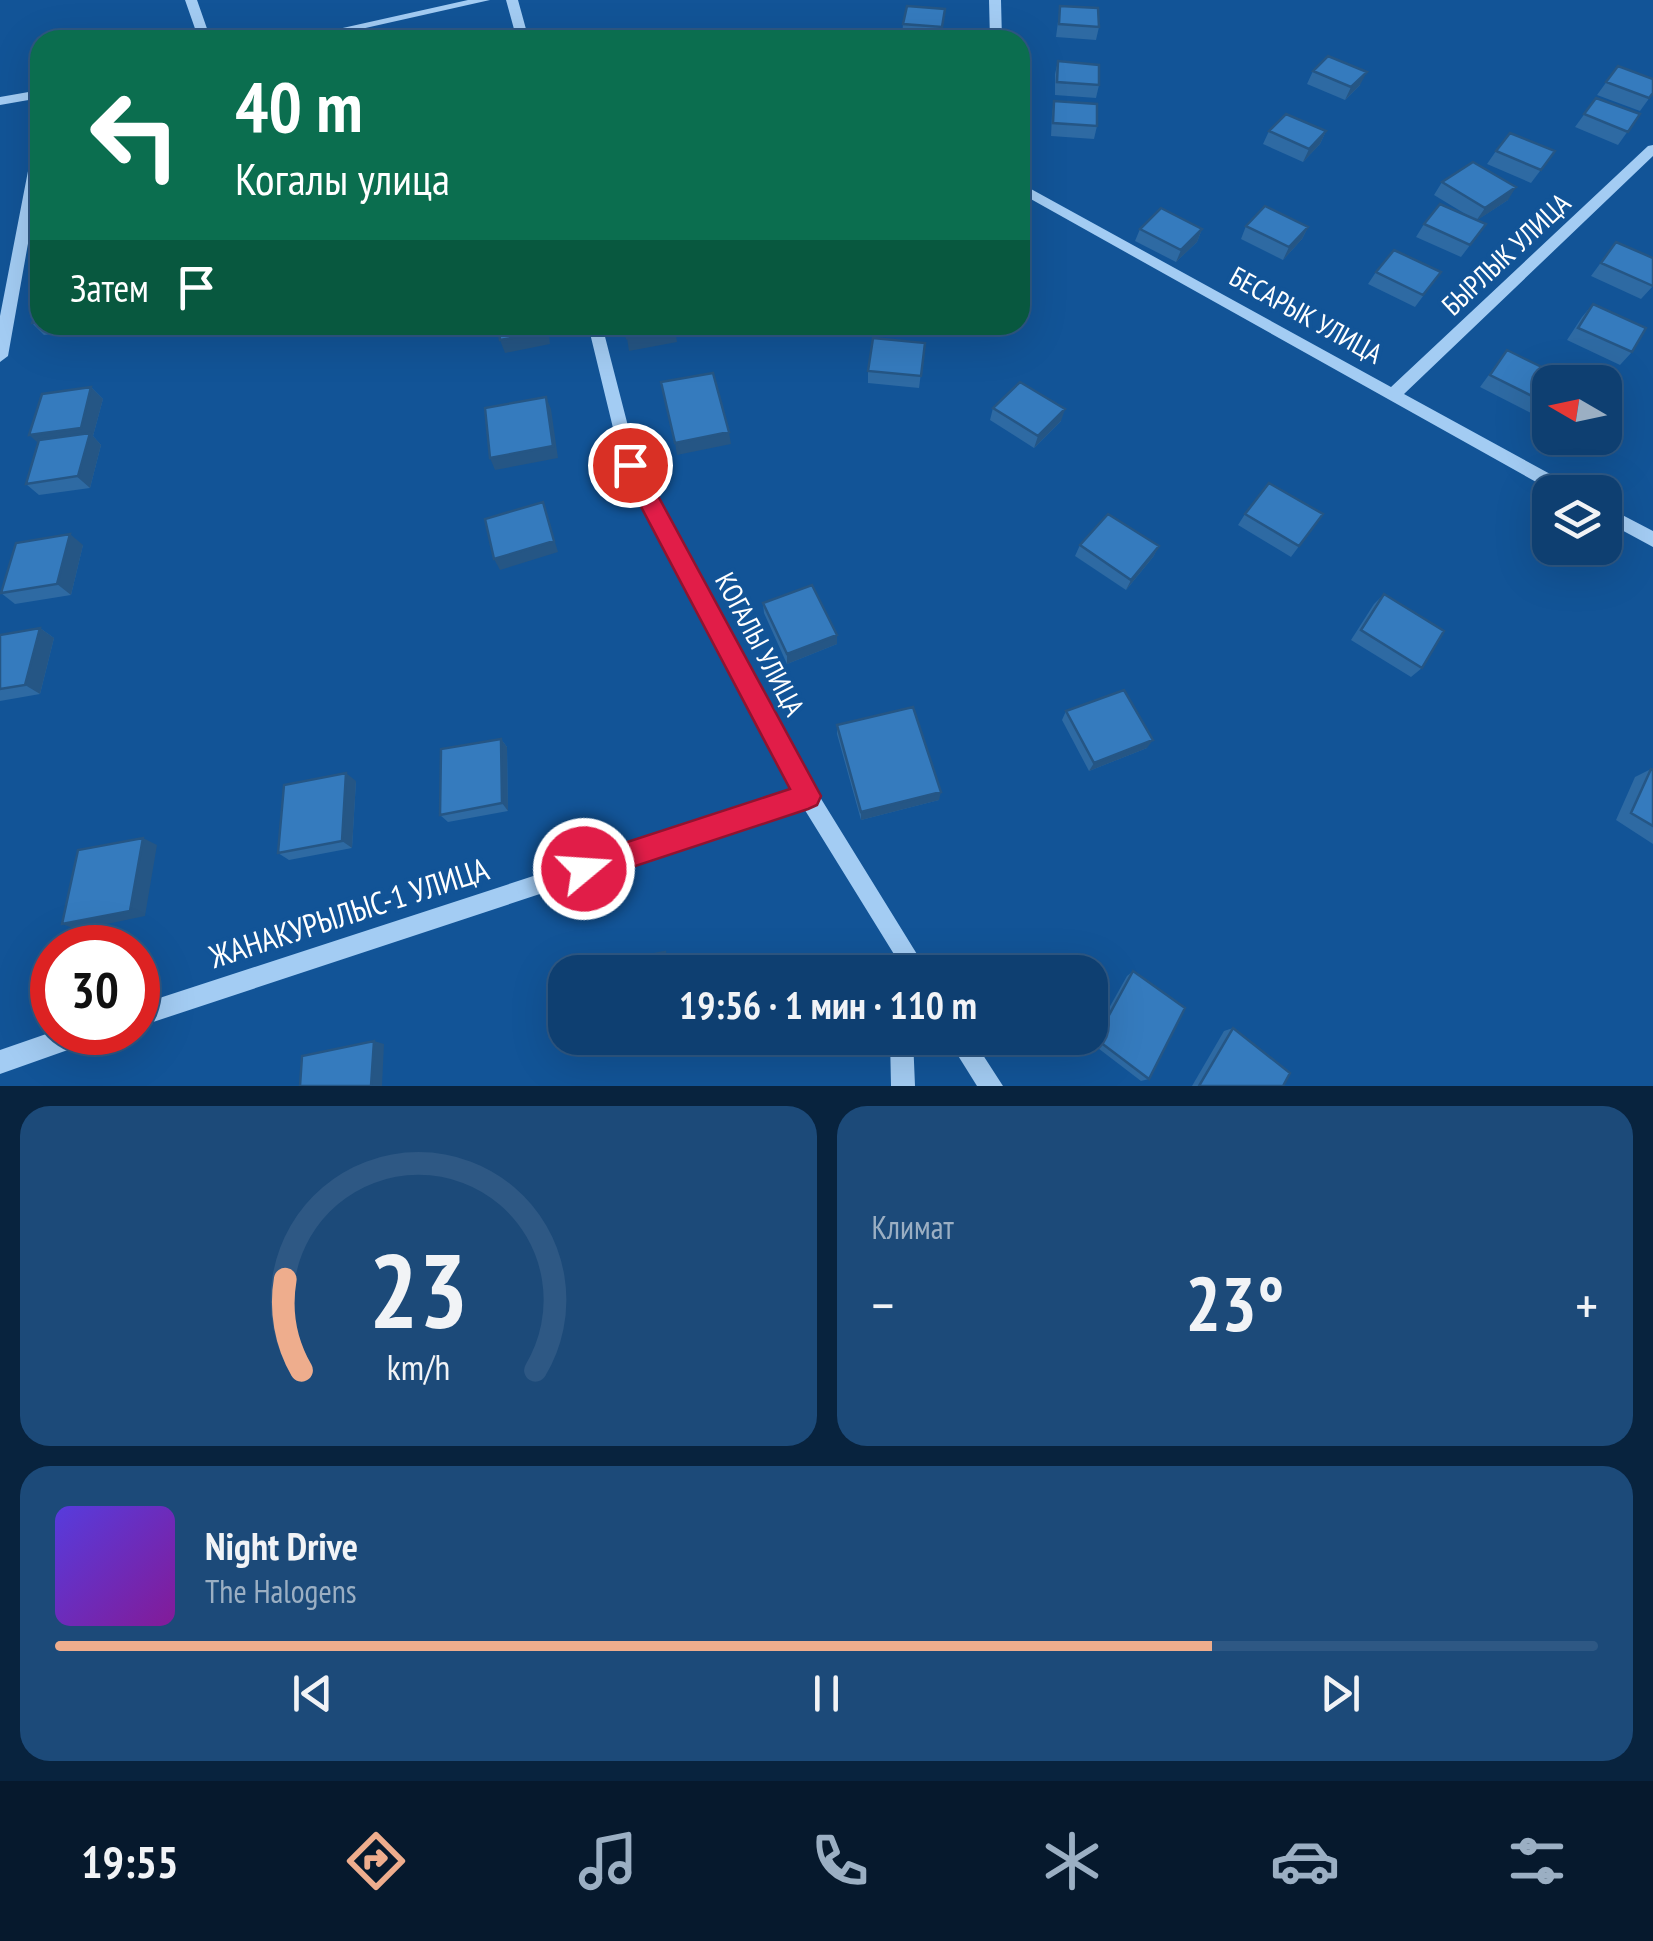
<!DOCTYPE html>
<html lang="ru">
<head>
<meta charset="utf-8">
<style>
  body { margin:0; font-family:"PT Sans Narrow",sans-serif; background:#1c4a79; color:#f1f3f6; height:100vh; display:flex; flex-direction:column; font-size:38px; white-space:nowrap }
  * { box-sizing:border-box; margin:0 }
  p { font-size:32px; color:#9bafc3 }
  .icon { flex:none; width:55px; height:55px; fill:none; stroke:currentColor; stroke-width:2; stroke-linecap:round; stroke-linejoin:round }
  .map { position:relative; height:1086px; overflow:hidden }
  .panel { display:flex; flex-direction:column; gap:20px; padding:20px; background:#08233e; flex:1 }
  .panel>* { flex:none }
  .hud { position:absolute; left:30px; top:30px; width:1000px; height:305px; border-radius:30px; box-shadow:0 10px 40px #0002,0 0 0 2px #2e5884; background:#0b6e4f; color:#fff; overflow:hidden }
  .needle { width:65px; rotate:279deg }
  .tools { position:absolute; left:1532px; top:365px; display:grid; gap:20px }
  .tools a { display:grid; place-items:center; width:90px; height:90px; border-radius:20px; background:#0e3f71; box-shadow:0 10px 40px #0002,0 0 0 2px #2e5884; font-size:50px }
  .speed { position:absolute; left:30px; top:925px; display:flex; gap:20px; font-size:50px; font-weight:700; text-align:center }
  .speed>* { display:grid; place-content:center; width:130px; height:130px; border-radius:50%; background:#0e3f71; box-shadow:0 10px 40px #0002,0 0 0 2px #2e5884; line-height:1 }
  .speed .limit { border:15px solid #d22; background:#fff; color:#111 }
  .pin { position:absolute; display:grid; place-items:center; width:85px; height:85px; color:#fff; margin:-42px; border:5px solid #fff; border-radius:50%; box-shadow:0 2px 10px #0007 }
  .me { position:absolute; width:110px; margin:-55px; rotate:72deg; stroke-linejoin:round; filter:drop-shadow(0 0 8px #0008) }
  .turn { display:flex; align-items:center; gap:35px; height:210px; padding:0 40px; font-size:45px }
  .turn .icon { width:130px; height:130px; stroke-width:2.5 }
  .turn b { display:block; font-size:70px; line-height:85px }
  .then { display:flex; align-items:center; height:95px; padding:0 40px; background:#0003; gap:20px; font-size:38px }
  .big { font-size:75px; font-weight:700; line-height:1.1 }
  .panel .card { flex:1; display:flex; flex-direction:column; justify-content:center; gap:15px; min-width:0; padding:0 35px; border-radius:30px; background:#1c4a79 }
  .panel .dial { align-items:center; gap:0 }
  .dial svg { height:260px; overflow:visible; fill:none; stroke:#2e5884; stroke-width:7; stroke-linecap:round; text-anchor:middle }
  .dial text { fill:#f1f3f6; stroke:none }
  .song { display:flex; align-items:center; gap:30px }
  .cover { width:120px; height:120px; border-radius:15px; background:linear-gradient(135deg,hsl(250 70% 55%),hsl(290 70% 35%)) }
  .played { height:10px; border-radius:5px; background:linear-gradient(90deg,#eead8d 75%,#2e5884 75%) }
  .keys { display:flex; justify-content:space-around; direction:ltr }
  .heat { display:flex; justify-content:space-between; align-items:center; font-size:55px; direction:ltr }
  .panel .tiles { flex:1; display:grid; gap:20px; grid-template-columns:1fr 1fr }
  .card:last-child { grid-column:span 2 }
  .trip { position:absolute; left:548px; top:955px; width:560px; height:100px; border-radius:30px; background:#0e3f71; box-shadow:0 10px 40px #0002,0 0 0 2px #2e5884; font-weight:700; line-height:100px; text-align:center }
  .tab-bar { display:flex; height:160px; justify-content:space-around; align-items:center; background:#06192d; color:#9bafc3 }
  .tab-bar .icon { width:70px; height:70px }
  .tab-bar .active { color:#eead8d }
  .tab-bar b { font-size:45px; color:#f1f3f6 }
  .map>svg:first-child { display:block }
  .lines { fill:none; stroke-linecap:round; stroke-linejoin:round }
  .minor { fill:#a3ccf3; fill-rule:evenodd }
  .wall { fill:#2e6aa3 }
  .shaded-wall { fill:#255685 }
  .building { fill:#357bbe; stroke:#255685; stroke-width:2.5 }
  .route { fill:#e11d48; stroke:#92132f; stroke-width:2.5 }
  .labels { text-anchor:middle; stroke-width:8; stroke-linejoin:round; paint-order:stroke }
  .street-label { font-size:28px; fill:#fff; stroke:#125497 }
  .near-street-label { font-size:32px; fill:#fff; stroke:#125497 }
</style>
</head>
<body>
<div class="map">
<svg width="1653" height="1086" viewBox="0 0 1653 1086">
  <rect width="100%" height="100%" fill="#125497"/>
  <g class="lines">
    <!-- minor -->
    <path class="minor" d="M185 0H197L211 40H199Z
      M468 0H490L312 40H289Z
      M506 0H518L529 40H517Z
      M989 0H1001L1002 40H990Z
      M40 90V98L0 105V97Z
      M40 136V176L8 356 0 362V316L34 140Z
      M1653 145V156L1404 394 1574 487 1576 492H1554L1020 193V180L1031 189 1391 387 1648 146Z
      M588 325H602L638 465 815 789 928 972H905L803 807 138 1027V1005L794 791 622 465Z
      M1605 506 1653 531V547L1605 521Z
      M52 1032H99L96 1040 0 1074V1050Z
      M890 1038H913L915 1086H891Z
      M947 1038H972L1003 1086H977Z"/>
  </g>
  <!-- wall -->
  <path class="wall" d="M1060 6 1099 27 1096 40 1056 37Z
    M945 9 941 40 902 37 903 24Z
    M1058 61 1099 85 1096 98 1055 95V74Z
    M1618 66 1653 93 1640 111 1597 95Z
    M1313 71 1360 85 1345 100 1307 84Z
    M1596 98 1640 114 1618 145 1575 127Z
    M1054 101 1097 126 1094 139 1051 136 1052 114Z
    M1269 131H1326L1320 144 1303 162 1263 144Z
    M1496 151H1555L1531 183 1487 164Z
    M1442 182 1508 200 1477 220 1486 224 1461 257 1416 237 1424 224 1472 218 1434 195Z
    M1246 226 1308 227 1302 239 1283 260 1241 239Z
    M1140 229H1202L1197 242 1176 262 1135 241Z
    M1616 242 1653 286 1641 299 1591 276Z
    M1376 272H1441L1415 307 1368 284Z
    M40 300V325H91L90 329 44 335 32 323Z
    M1593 304 1632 352 1620 365 1567 340 1582 317Z
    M925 343 919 388 868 383V371Z
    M1507 350 1544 402 1533 414 1480 387Z
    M91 387 103 399 93 436 101 445 90 488 39 495 26 484Z
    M993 408 1061 421 1034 448 990 420Z
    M1245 514H1323L1291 557 1238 525Z
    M83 545 71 595 15 604 1 593Z
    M1080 545 1159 546 1153 557 1126 590 1075 556Z
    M1384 594 1422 668 1411 677 1351 640 1374 604Z
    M763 603 837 635V644L787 664 764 613Z
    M40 628 54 638 40 694 0 701V635Z
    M1066 711 1147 748 1089 771 1062 720Z
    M837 725 939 800 861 820 837 734Z
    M501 739 507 747 508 811 448 822 440 815Z
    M1651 769 1653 770V844L1616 820 1635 777Z
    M356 781 352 848 289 860 278 853Z
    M1133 971 1149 1079 1141 1081 1090 1042 1127 976Z
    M1233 1028 1283 1086H1192L1224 1031Z
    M604 1038H675L610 1052 605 1049Z"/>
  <!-- shaded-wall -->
  <path class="shaded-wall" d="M1367 72 1360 85 1345 100 1351 87Z
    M1326 131 1320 144 1303 162 1309 149Z
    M1516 187 1508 200 1476 221 1485 208Z
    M1308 227 1302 239 1283 260 1289 247Z
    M1202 229 1197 242 1176 262 1181 250Z
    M545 325H548L550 344 505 353 500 340Z
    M675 329 677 342 629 351 627 338Z
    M91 387 103 399 93 436 101 445 90 488 29 435Z
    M546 397 551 409 558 458 495 470 490 458Z
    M1065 409 1061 421 1034 448 1038 436Z
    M729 432 731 444 677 455 675 443Z
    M543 502 558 552 500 570 494 559Z
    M70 534 83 545 71 595 57 584Z
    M1159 546 1153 557 1126 590 1131 580Z
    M40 628 54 638 40 694 25 685Z
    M837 635V644L787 664V654Z
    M501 739 507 747 508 811 502 803Z
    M1153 740 1147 748 1089 771 1094 763Z
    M346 773 356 781 352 848 342 841Z
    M941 792 939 800 861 820V812Z
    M143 838 157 845 145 916 78 930 62 924Z
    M665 952 668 956 670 972H667Z
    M374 1041 384 1044 382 1086H371Z"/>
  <!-- building -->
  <path class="building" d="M907 6 945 9 942 27 903 24Z
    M1060 6 1098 8 1099 27 1059 24Z
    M621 30 623 40H548Z
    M1328 56 1367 72 1351 87 1313 71Z
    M1058 61 1099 65V85L1057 82Z
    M1618 66 1653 79V93L1649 98 1606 82Z
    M1596 98 1640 114 1628 132 1584 114Z
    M1054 101 1097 104V126L1053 123Z
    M1286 114 1326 131 1309 149 1269 131Z
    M1510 133 1555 151 1541 170 1496 151Z
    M1473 162 1516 187 1485 208 1442 182Z
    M1440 204 1486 224 1470 245 1424 224Z
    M1265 206 1308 227 1289 247 1246 226Z
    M1161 208 1202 229 1181 250 1140 229Z
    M1616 242 1653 258V286L1601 263Z
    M1394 250 1441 272 1423 295 1376 272Z
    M40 300V322L32 323Z
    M1593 304 1646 328 1632 352 1578 328Z
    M498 325H545L546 332 500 340Z
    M624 325H674L675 329 627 338Z
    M873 338 925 343 921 376 868 371Z
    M1507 350 1560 376 1556 382H1550V392L1544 402 1490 375Z
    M713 373 729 432 675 443 661 382Z
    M1020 382 1065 409 1038 436 993 408Z
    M91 387 81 428 29 435 42 394Z
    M546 397 553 446 490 458 485 408Z
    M90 433 78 476 26 484 39 440Z
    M1269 483 1323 514 1299 546 1245 514Z
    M543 502 554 541 494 559 485 519Z
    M1108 514 1159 546 1131 580 1080 545Z
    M70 534 57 584 1 593 16 543Z
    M812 585 837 635 787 654 763 603Z
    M1384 594 1444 631 1422 668 1361 630Z
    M40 628 25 685 0 689V635Z
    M1124 690 1153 740 1094 763 1066 711Z
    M913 707 941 792 861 812 837 725Z
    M501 739 502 803 440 815 441 749Z
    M1651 769 1653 770V826L1631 813Z
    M346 773 342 841 278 853 284 785Z
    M143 838 130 911 62 924 78 850Z
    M665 952 667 972H599V965Z
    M1133 971 1185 1008 1149 1079 1096 1039Z
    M1233 1028 1290 1073 1283 1086H1199Z
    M604 1038H656L605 1049Z
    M374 1041 371 1086H300L302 1056Z"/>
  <!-- route -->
  <path class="route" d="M630 457 638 459 821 796 817 805 808 809 584 883 575 879 571 869 575 859 790 789 619 465Z"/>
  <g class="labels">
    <!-- street labels -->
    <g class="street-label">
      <text transform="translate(1506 254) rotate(-43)" y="10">БЫРЛЫК УЛИЦА</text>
      <text transform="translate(1306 315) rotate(29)" y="10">БЕСАРЫК УЛИЦА</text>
      <text transform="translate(760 644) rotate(62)" y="10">КОГАЛЫ УЛИЦА</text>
    </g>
    <!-- near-street labels -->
    <g class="near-street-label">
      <text transform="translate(349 913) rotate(-18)" y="11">ЖАНАКУРЫЛЫС-1 УЛИЦА</text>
    </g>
  </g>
</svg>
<div class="tools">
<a><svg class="needle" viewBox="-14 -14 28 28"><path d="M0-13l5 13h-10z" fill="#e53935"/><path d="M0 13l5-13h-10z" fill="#9bafc3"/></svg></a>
<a><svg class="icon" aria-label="layers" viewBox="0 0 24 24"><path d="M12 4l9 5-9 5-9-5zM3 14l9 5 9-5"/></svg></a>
</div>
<div class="speed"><div class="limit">30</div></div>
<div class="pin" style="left:630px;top:465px;background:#d93025"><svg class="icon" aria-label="arrive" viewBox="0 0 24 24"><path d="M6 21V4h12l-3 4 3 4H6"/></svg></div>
<svg class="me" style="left:584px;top:869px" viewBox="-20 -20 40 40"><circle r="17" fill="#e11d48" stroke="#fff" stroke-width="3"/><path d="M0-11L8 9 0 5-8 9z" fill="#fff"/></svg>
<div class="trip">19:56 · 1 мин · 110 m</div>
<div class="hud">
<div class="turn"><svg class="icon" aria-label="left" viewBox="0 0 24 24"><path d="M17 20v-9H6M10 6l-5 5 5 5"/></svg><div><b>40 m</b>Когалы улица</div></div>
<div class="then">Затем<svg class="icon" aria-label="arrive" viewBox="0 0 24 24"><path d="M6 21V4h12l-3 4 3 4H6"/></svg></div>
</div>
</div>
<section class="panel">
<div class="tiles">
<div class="card dial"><svg viewBox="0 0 100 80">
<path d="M14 69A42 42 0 1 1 86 69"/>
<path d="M14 69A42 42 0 0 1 9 41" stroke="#eead8d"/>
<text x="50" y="56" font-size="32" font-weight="700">23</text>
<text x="50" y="72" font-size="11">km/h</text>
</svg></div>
<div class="card"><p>Климат</p>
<div class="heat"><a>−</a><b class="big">23°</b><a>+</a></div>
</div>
<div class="card">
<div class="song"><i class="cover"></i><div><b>Night Drive</b><p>The Halogens</p></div></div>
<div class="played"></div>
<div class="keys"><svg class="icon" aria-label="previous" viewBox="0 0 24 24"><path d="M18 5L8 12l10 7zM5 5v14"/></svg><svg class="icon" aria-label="pause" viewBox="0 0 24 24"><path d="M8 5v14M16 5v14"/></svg><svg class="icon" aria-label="next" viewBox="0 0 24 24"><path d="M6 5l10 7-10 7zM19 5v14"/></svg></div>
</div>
</div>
</section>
<nav class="tab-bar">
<b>19:55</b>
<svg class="icon active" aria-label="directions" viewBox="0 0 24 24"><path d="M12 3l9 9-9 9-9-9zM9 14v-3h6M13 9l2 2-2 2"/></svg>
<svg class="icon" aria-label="music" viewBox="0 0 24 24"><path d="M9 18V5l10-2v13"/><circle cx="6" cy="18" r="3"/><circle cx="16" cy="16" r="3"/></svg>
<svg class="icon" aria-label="phone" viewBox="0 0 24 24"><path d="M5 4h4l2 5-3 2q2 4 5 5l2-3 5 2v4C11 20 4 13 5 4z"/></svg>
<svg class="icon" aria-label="climate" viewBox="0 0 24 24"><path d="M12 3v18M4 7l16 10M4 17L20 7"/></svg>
<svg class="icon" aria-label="car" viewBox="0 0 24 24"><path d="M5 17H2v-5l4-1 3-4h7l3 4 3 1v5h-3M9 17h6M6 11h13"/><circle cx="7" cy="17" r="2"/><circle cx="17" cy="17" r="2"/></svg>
<svg class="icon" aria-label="filters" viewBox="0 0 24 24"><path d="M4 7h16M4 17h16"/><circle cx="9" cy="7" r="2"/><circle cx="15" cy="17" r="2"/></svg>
</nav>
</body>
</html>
